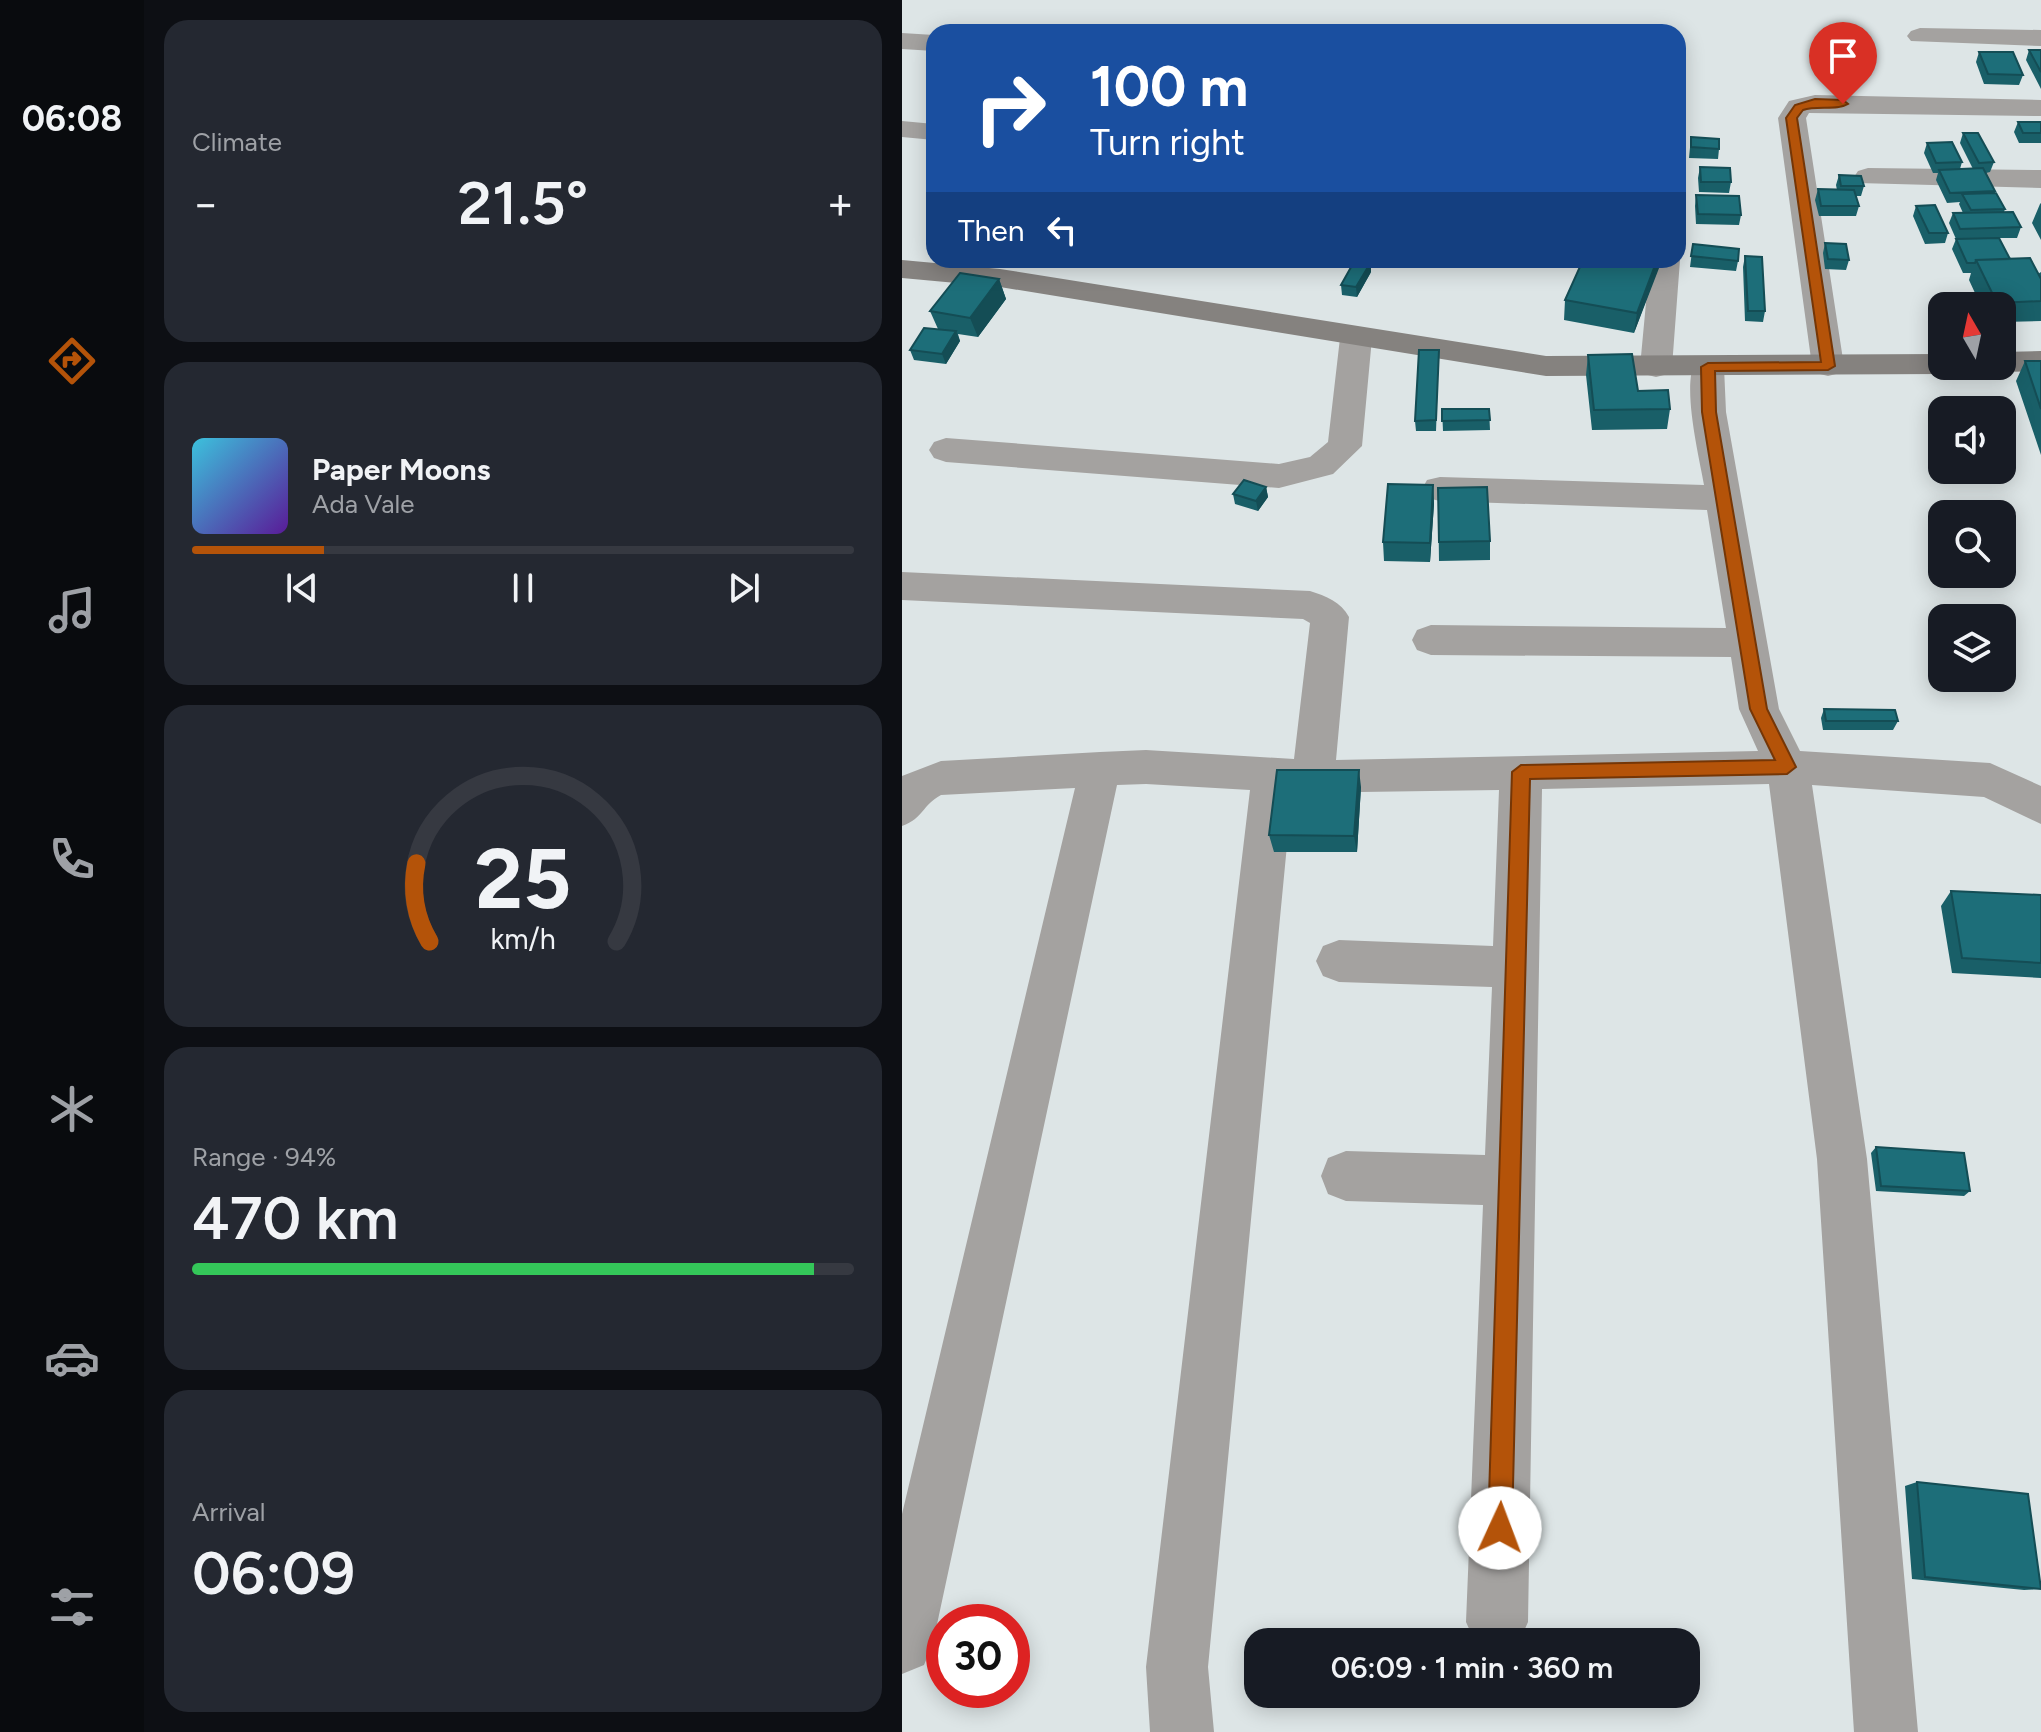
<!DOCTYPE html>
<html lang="en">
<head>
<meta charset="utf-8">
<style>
  body { margin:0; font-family:Figtree,sans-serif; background:#242831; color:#f1f3f6; height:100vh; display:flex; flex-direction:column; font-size:30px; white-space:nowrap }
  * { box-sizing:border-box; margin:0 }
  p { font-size:26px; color:#9ea1a6 }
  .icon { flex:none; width:44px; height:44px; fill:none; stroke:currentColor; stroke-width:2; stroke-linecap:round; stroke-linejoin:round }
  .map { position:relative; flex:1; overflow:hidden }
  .sheet { display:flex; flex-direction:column; gap:20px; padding:20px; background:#0d0f14; width:758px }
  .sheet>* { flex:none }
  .guide { position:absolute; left:24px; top:24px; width:760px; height:244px; border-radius:24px; box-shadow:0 4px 20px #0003; background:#1a4fa0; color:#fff; overflow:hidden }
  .needle { width:52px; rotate:351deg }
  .fabs { position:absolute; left:1026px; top:292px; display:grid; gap:16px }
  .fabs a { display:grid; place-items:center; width:88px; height:88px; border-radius:16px; background:#171b24; box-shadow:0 4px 20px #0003; font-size:40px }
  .speed { position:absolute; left:24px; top:1604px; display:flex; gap:16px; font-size:40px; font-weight:700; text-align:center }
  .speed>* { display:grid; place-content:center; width:104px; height:104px; border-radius:50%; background:#171b24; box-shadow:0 4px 20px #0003; line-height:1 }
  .speed .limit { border:12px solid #d22; background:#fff; color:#111 }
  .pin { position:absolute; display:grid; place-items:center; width:68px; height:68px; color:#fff; margin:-82px -34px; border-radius:50% 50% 50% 0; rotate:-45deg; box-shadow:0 0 8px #0007 }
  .pin .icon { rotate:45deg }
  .me { position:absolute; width:88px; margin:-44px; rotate:2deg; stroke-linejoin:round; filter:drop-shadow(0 0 6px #0008) }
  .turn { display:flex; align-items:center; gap:28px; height:168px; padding:0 32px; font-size:36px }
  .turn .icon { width:104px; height:104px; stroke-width:2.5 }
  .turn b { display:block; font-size:56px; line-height:68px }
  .then { display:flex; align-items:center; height:76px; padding:0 32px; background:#0003; gap:16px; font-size:30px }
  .big { font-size:60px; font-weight:600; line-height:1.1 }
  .sheet .tile { flex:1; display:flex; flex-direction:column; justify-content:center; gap:12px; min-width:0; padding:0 28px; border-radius:24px; background:#242831 }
  .sheet .dial { align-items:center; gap:0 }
  .dial svg { height:208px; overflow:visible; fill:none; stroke:#363941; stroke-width:7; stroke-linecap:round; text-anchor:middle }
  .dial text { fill:#f1f3f6; stroke:none }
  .song { display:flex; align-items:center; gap:24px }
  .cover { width:96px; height:96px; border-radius:12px; background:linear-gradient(135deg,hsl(190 70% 55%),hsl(270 70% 35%)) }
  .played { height:8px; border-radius:4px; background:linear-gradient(90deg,#b45309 20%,#363941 20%) }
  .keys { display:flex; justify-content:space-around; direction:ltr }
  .heat { display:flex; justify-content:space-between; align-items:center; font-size:44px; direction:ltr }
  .charge { height:12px; border-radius:6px; background:linear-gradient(90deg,#34c759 94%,#363941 0) }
  .trip { position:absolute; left:342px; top:1628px; width:456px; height:80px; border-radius:24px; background:#171b24; box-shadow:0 4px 20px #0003; font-weight:600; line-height:80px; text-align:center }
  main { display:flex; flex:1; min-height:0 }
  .tab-bar { display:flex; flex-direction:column; width:144px; justify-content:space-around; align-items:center; background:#090b0e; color:#9ea1a6 }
  .tab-bar .icon { width:56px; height:56px }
  .tab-bar .selected { color:#b45309 }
  .tab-bar b { font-size:36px; color:#f1f3f6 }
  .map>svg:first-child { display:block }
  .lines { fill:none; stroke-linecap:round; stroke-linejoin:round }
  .minor { fill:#a4a2a0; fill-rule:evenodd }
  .secondary { fill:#85827f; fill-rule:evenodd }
  .wall { fill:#195f68 }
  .shaded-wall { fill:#144d55 }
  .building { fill:#1d6e79; stroke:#144d55; stroke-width:2 }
  .route { fill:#b45309; stroke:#753606; stroke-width:2 }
</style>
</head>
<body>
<main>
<nav class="tab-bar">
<b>06:08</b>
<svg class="icon selected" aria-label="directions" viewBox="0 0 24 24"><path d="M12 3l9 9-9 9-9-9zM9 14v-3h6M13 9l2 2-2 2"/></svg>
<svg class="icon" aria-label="music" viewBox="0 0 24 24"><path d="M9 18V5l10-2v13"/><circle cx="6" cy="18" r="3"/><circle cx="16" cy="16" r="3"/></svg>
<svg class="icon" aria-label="phone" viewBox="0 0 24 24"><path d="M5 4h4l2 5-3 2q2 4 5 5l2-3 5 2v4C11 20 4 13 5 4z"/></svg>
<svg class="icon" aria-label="climate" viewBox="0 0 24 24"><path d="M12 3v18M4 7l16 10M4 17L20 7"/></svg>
<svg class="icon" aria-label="car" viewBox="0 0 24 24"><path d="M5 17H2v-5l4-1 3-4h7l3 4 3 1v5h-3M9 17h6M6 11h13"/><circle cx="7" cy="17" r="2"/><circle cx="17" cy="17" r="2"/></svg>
<svg class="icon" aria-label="filters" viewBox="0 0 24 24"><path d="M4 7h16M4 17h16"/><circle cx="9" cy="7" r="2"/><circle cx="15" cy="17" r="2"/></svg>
</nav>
<section class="sheet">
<div class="tile"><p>Climate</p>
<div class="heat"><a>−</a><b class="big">21.5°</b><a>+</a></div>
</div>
<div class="tile">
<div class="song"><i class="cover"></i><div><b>Paper Moons</b><p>Ada Vale</p></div></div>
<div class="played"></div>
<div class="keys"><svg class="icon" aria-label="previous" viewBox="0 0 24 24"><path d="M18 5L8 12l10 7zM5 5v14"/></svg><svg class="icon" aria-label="pause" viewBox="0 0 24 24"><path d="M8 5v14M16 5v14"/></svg><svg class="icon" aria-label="next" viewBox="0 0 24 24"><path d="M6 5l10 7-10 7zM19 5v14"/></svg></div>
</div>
<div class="tile dial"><svg viewBox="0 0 100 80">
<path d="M14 69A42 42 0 1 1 86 69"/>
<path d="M14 69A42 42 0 0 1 9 39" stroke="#b45309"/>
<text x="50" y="56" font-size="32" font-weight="700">25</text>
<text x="50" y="72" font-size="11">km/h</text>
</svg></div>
<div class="tile"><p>Range · 94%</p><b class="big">470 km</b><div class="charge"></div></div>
<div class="tile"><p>Arrival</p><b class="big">06:09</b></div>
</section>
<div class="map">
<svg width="1139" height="1732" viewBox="0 0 1139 1732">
  <rect width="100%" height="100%" fill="#dde5e6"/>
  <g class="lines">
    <!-- minor -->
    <path class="minor" d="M1018 28 1139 30V46L1009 41 1005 36 1009 31Z
      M0 33 32 35V51L0 49Z
      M913 95 1139 100V116L907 113 904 118 942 366 938 373 926 376 914 373 910 366 876 118 887 101Z
      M0 121 32 124V140L0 137Z
      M966 168 1139 170V188L956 183 952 177 956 171Z
      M776 257 778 260 770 367 766 374 754 377 742 374 738 367 748 260H776Z
      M454 328 465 331 470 338 460 446 431 474 377 488 44 462 32 458 27 450 32 442 44 438 377 464 408 457 426 442 438 338 443 331Z
      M806 357 818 360 822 367 824 412 877 709 898 751 1088 763 1139 786V824L1082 797 910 785 965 1159 1016 1732H952L915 1159 867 784 640 789 626 1622 617 1642H573L564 1622 581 1205 444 1201 426 1194 419 1176 426 1158 444 1151 583 1155 590 987 437 982 421 976 414 961 421 946 437 940 591 946 597 790 390 793 306 1667 312 1732H248L244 1667 348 790 244 784 215 785 31 1643 22 1665 0 1674V1514L173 788 39 795C20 805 22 818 0 826V776L39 761 198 752 244 750 392 759 408 623 401 619 0 600V572L408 591C424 596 439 602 447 617L434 760 856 751 837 709 829 657 529 655 515 650 510 640 515 630 529 625 824 628 805 510 538 501 525 498 520 489 525 480 538 477 802 485C797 456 779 384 794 360Z"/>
    <!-- secondary -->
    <path class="secondary" d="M0 260 98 269 644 356 1040 354V366H1055L1052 371 1040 374 644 376 98 287 0 278Z
      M1139 351V371L1100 372 1086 366H1100V352Z"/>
  </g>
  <!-- wall -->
  <path class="wall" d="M1127 50H1139V89L1124 60Z
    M1077 52 1121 75 1117 85 1082 84 1074 62Z
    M1116 122H1139V143H1117L1112 132Z
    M1061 133 1092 162 1088 172 1084 173 1093 191V193L1103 209 1102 212 1119 227 1115 238H1097L1108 259 1136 274 1139 272V321L1100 322V306H1079L1067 280 1069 273H1061L1050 249 1054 239 1047 223 1051 213H1061L1057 204 1058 202 1045 203 1034 180 1036 173H1031L1022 153 1025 143 1060 162 1058 169H1071L1058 143Z
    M789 137 817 149 816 159 787 158Z
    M798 167 829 182 827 193 797 192 796 178Z
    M937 175 962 186 959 196H954L957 206 954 216H917L913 200 916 189 935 190 934 185Z
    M794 195 839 215 837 225 794 224 793 206Z
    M1139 203V240L1130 223 1138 204Z
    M1014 206 1046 233 1043 243 1023 244 1011 216Z
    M923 243 947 260 944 270 923 269 921 253Z
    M791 244 836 261 834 271 788 267Z
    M843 256 863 311 861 322 843 321 841 267Z
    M681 260H759L732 333 662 320 663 300Z
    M469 272 455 297 440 295 439 285Z
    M97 279 104 299 76 337 56 334 58 341 44 364 12 360 8 350 36 329 28 311Z
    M537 350 534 431H514L513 421Z
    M686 355 736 391 768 409 765 429 690 430 684 375Z
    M1123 361H1139V455L1114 381Z
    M540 409H587L588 430 541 431Z
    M531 485 532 504 528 562 482 561 481 542Z
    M364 487 366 497 356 511 333 504 331 494Z
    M536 488 588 541V560L537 561Z
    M922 709 996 721 991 730H921L919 718Z
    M459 787 455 852H372L367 835Z
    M1049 891 1139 895V978L1050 973 1039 906Z
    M974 1147 1068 1191 1062 1196 974 1191 969 1153Z
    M1015 1482 1139 1589 1122 1590 1010 1579 1003 1486Z"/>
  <!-- shaded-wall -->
  <path class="shaded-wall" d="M755 260H759V263L732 333 735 313Z
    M469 262V272L455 297 454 287Z
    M97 279 104 299 76 337 68 318Z
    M54 331 58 341 44 364 40 354Z
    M531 485 532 504 528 562V543Z
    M364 487 366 497 356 511 354 501Z
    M457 770 459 787 455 852 452 836Z"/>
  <!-- building -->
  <path class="building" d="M1127 50H1139V72Z
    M1077 52H1111L1121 75 1086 74Z
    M1116 122H1139V133H1121Z
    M1061 133H1076L1092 162 1077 163Z
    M789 137 817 139V149L789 147Z
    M1050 142 1060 162 1034 163 1025 143Z
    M798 167 828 168 829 182H799Z
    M1081 168 1093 191 1048 193 1037 170Z
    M937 175 959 176 962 186H939Z
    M916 189 952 190 957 206H919Z
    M1094 193 1103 209 1069 210 1060 194Z
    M794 195 837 196 839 215 796 214Z
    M1033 205 1046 233H1027L1014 206Z
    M1111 212 1119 227 1058 229 1051 213Z
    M1097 238 1108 259 1074 260 1073 263H1065L1054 239Z
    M923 243 944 244 947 260 926 259Z
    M791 244 837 249 836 261 789 256Z
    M843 256 860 257 863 311H846Z
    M1128 258 1139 279V301L1095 303 1074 260Z
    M453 260 469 262 454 287 439 285Z
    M681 260H755L735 313 663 300Z
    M58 273 97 279 68 318 28 311Z
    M22 328 54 331 40 354 8 350Z
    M517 350H537L534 420 513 421Z
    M730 354 736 391 766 390 768 409 692 410 686 355Z
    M1123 361H1139V409Z
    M540 409H587L588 420 540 421Z
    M342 480 364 487 354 501 331 494Z
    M486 484 531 485 528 543 481 542Z
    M585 487 588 541 537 542 536 488Z
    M922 709 993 710 996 721H924Z
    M375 770H457L452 836 367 835Z
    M1049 891 1139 895V963L1060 958Z
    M974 1147 1062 1153 1068 1191 979 1186Z
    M1015 1482 1126 1494 1139 1589 1023 1577Z"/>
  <!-- route -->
  <path class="route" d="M913 99 941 100 946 104C935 111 915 105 901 110L895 118 933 366 926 370 813 371 814 412 865 709 894 767 885 774 628 779 610 1528 607 1536 598 1540 589 1536 586 1528 610 772 619 765 873 760 848 709 800 412 799 367 806 363 919 362 884 118 893 105Z"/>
</svg>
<div class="fabs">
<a><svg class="needle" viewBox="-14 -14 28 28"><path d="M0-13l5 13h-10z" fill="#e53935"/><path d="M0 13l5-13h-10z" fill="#9ea1a6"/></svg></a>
<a><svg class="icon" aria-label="sound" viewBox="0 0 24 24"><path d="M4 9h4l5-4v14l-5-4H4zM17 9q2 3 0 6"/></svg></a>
<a><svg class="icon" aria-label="search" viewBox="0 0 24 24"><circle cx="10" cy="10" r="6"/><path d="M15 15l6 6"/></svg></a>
<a><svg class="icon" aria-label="layers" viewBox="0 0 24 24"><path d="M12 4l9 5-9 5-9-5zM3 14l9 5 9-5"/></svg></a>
</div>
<div class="speed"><div class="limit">30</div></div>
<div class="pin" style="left:941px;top:104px;background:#d93025"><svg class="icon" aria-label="arrive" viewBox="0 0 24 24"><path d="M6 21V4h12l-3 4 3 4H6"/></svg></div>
<svg class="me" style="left:598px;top:1528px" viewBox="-20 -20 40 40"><circle r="19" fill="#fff"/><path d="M0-13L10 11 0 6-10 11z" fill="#b45309"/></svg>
<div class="trip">06:09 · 1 min · 360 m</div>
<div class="guide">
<div class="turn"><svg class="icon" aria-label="right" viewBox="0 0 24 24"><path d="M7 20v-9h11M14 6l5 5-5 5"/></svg><div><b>100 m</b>Turn right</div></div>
<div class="then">Then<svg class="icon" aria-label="left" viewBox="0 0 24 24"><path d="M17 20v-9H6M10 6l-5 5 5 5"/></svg></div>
</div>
</div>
</main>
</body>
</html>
